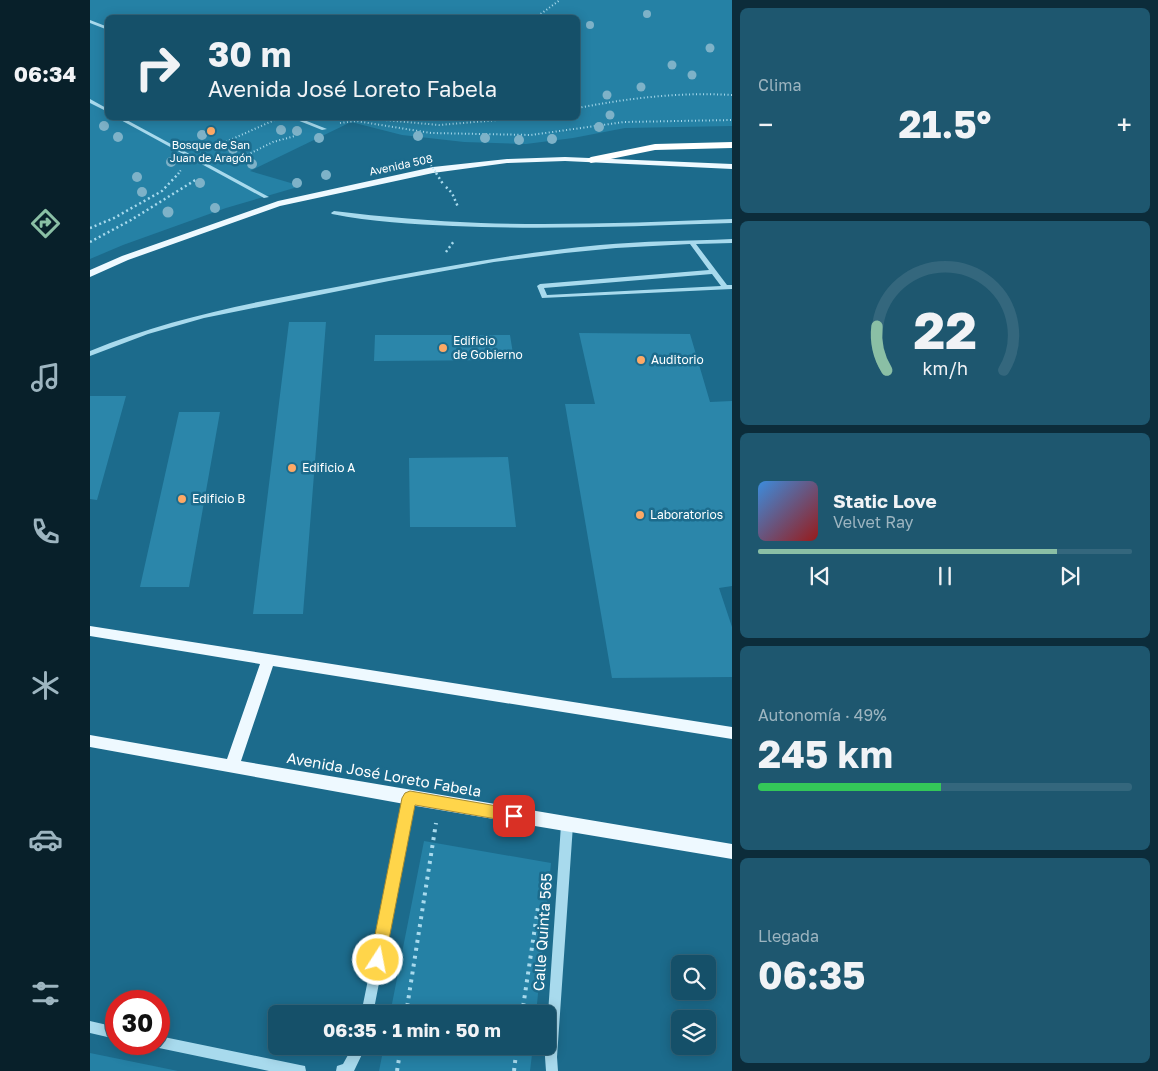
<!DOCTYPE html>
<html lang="es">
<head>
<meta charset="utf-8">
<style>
  body { margin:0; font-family:"Golos Text",sans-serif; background:#1e576f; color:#f1f3f6; height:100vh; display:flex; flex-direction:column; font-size:19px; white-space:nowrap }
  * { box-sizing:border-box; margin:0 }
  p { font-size:16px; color:#9db5c0 }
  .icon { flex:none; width:28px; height:28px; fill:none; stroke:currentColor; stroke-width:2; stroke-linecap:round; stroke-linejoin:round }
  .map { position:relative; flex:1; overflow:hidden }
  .panel { display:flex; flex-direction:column; gap:8px; padding:8px; background:#0c2c3a; width:426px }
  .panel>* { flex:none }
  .guide { position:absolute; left:15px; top:15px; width:475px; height:105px; border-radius:8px; box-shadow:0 2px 12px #0003,0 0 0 1px #34677d; background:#155069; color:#f1f3f6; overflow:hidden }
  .tools { position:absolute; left:581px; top:955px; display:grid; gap:10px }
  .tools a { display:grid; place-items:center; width:45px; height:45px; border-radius:8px; background:#155069; box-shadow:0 2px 12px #0003,0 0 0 1px #34677d; font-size:25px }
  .speed { position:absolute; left:15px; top:990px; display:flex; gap:10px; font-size:25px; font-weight:700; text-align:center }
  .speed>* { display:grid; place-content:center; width:65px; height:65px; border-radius:50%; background:#155069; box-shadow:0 2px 12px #0003,0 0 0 1px #34677d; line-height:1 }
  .speed .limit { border:8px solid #d22; background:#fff; color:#111 }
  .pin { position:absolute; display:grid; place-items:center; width:42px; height:42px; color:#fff; margin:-21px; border-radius:10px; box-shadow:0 2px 8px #0006 }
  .me { position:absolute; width:55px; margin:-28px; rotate:11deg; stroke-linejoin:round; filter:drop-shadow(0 0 4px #0008) }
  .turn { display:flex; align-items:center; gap:18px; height:105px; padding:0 20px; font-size:22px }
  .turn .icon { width:65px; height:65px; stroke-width:2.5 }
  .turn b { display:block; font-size:35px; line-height:42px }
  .big { font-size:38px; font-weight:700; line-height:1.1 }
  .panel .tile { flex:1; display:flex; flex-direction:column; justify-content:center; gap:8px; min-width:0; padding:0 18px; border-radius:8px; background:#1e576f }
  .panel .dial { align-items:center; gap:0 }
  .dial svg { height:130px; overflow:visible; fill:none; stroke:#34677d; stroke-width:7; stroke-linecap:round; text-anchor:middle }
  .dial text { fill:#f1f3f6; stroke:none }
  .song { display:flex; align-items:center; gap:15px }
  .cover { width:60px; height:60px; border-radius:8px; background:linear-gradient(135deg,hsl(210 70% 55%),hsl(0 70% 35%)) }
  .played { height:5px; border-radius:2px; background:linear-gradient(90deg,#8abfa5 80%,#34677d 80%) }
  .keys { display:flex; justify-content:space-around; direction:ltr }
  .heat { display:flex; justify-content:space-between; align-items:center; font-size:28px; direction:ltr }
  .charge { height:8px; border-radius:4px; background:linear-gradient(90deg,#34c759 49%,#34677d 0) }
  .trip { position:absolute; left:178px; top:1005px; width:288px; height:50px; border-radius:8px; background:#155069; box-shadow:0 2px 12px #0003,0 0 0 1px #34677d; font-weight:700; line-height:50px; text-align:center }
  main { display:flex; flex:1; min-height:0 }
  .menu { display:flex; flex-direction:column; width:90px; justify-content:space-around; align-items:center; background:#08202a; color:#9db5c0 }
  .menu .icon { width:35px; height:35px }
  .menu .active { color:#8abfa5 }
  .menu b { font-size:22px; color:#f1f3f6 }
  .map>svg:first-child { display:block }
  .green { fill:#2581a5; fill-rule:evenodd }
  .building { fill:#2b86aa }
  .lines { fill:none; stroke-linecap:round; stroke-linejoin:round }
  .path-far2 { stroke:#a8daed; stroke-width:2; stroke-dasharray:1 2.5; stroke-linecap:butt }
  .path-far1 { stroke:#a8daed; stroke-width:2.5; stroke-dasharray:2 3; stroke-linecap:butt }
  .path { stroke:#a8daed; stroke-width:4; stroke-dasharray:3 5; stroke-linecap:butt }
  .minor { fill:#a8daed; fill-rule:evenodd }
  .major { fill:#eef9ff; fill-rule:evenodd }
  .highway { fill:#fff; fill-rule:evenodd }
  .path-bridge-far1 { stroke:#a8daed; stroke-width:2; stroke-dasharray:1 2.5; stroke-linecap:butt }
  .path-bridge { stroke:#a8daed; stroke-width:2.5; stroke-dasharray:2 3; stroke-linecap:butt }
  .tree { fill:#7eb2c8 }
  .route { fill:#ffd54a; stroke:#a68a30 }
  .poi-dot { fill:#fda966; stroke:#1c6b8c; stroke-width:2 }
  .labels { text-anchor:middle; stroke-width:5; stroke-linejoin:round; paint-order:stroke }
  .far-poi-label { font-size:11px; fill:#fff; stroke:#1c6b8c }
  .far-street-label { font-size:11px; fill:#fff; stroke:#1c6b8c }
  .poi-label { font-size:12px; fill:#fff; stroke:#1c6b8c; text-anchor:start }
  .near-street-label { font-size:15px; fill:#fff; stroke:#1c6b8c }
</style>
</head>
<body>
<main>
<nav class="menu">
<b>06:34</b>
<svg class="icon active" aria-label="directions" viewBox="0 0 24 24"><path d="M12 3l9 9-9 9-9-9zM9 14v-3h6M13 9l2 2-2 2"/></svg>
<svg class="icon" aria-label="music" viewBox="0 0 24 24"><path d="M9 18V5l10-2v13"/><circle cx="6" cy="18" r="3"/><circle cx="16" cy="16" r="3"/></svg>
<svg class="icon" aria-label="phone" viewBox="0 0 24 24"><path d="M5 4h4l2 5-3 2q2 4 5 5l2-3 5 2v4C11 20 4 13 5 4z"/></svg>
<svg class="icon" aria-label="climate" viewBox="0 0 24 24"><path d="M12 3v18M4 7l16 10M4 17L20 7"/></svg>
<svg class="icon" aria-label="car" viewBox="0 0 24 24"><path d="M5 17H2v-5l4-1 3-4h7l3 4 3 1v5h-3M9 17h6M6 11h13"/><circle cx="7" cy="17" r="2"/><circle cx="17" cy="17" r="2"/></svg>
<svg class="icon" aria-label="filters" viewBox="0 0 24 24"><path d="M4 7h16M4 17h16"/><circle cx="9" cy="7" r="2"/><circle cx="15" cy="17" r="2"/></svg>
</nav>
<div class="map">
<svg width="642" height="1071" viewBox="0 0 642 1071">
  <rect width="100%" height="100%" fill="#1c6b8c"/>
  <!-- green -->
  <path class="green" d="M0 0H642V126L535 128 483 138 436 144 374 142 312 135 261 122 160 171 211 186 136 208 33 245 0 259ZM18 18H488V118H18Z
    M334 841 461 863 446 1014H300Z
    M294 1046H443L440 1071H289Z
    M0 1053 88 1071H0Z"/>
  <!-- building -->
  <path class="building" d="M199 322H236L213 614H163Z
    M489 333 600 334 620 402 642 401V586L629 588 642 627V677L522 678 475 404H505Z
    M285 335H420L424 360 284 361Z
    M0 396H36L7 500 0 499Z
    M89 412H130L99 587H50Z
    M418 457 426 527H320L319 458Z"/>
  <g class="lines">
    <!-- path-far2 -->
    <path class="path-far2" d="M445 18 470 0
      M488 108C539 98 590 92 642 95
      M272 118 349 125 433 118
      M250 123 266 121 341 133 441 135 534 122 642 120
      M120 149 189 118
      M145 161 183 142 205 136
      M88 174 91 170"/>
    <!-- path-far1 -->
    <path class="path-far1" d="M356 187 362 193 368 207
      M0 228 24 218 72 191 89 173
      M0 242 41 220 107 179
      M356 252 364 241"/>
    <!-- path -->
    <path class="path" d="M316 1014 346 823
      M432 1014 448 907
      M307 1071 311 1046
      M424 1071 427 1046"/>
    <!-- minor -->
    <path class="minor" d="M0 20 18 27V30L0 23Z
      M0 99 18 109V112L0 103Z
      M27 118H33L179 197 174 198Z
      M202 118H209L237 129 232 130Z
      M244 211C293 217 342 221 391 223 475 226 558 222 642 219V223C549 226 456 230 363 226 323 224 281 222 242 214L241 213Z
      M642 239V243L606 244 637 285H642V289L452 298 447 286 450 284 619 270 600 244 526 248 475 253 404 262 299 281 114 318 58 334 0 356V351C77 319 159 303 241 288 330 271 419 254 510 245 553 241 598 241 642 239ZM622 274 631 286 457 295 454 288Z
      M320 793 324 795 325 798 283 1014H271L315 798 316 795Z
      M477 820 481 821 483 825 467 1057 468 1071H456L455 1057 471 825 473 821Z
      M0 1021 26 1027V1039L0 1033Z
      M69 1036 210 1065 215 1066 216 1071H179L69 1048 64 1047 63 1044H69Z
      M263 1046H276L264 1071H246L247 1066 253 1064Z"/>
    <!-- major -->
    <path class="major" d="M475 157 642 164V169L475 161 417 163 343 173 190 206 38 260 0 277V270L32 256 188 201 343 167 417 159Z
      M0 626 642 727V739L183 666 151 761 642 844V859L320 805 0 747V735L137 759 170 664 0 636Z"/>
    <!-- highway -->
    <path class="highway" d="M642 142V148L565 150 501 163 496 160 501 157 565 144Z"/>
    <!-- path-bridge-far1 -->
    <path class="path-bridge-far1" d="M341 165 347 174"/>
    <!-- path-bridge -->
    <path class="path-bridge" d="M346 173 353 184"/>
  </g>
  <!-- trees -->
  <g class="tree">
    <circle cx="557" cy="14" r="4"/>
    <circle cx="500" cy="25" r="4"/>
    <circle cx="620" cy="48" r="4.5"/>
    <circle cx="582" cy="65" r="4.5"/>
    <circle cx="602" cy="75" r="4.5"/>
    <circle cx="551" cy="87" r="4.5"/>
    <circle cx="517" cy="95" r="4.5"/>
    <circle cx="520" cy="115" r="4.5"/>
    <circle cx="14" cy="126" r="5"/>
    <circle cx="509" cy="127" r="5"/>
    <circle cx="191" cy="130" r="5"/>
    <circle cx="207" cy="131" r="5"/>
    <circle cx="112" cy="135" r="5"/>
    <circle cx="328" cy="136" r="5"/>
    <circle cx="28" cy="137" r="5"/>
    <circle cx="229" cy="138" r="5"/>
    <circle cx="395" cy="138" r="5"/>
    <circle cx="462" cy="139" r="5"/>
    <circle cx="429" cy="140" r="5"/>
    <circle cx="143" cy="149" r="5"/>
    <circle cx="81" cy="162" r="5"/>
    <circle cx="162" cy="164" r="5"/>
    <circle cx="236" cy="175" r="5"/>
    <circle cx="47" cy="177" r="5"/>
    <circle cx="110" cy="183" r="5"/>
    <circle cx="207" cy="183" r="5"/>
    <circle cx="52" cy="192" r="5"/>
    <circle cx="125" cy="208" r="5"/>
    <circle cx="78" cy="212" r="5.5"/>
  </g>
  <!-- route -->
  <path class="route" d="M320 791 424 809 429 811 431 816 429 820 424 822 325 805 295 960 293 965 288 968 282 965 280 960 312 798 315 793Z"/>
  <!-- markers -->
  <g class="poi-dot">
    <circle cx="121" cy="131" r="5"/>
    <circle cx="353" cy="348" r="5"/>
    <circle cx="551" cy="360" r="5"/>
    <circle cx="202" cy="468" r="5"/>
    <circle cx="92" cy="499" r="5"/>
    <circle cx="550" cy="515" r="5"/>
  </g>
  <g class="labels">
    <!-- far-poi labels -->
    <g class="far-poi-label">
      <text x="121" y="149">Bosque de San<tspan x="121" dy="13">Juan de Aragón</tspan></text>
    </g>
    <!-- far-street labels -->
    <g class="far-street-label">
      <text transform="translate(311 165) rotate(-12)" y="4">Avenida 508</text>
    </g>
    <!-- poi labels -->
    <g class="poi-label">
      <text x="363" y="345">Edificio<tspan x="363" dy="14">de Gobierno</tspan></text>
      <text x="561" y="364">Auditorio</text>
      <text x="212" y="472">Edificio A</text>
      <text x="102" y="503">Edificio B</text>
      <text x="560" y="519">Laboratorios</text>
    </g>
    <!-- near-street labels -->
    <g class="near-street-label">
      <text transform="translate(294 775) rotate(10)" y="5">Avenida José Loreto Fabela</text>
      <text transform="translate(453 932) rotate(-86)" y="5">Calle Quinta 565</text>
    </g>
  </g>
</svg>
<div class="tools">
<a><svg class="icon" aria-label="search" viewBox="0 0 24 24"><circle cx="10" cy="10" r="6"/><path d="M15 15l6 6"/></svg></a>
<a><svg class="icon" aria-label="layers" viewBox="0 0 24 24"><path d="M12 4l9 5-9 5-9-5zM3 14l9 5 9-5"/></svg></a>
</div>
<div class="speed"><div class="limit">30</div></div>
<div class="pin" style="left:424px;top:816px;background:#d93025"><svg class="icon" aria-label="arrive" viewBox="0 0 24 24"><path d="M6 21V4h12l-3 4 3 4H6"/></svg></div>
<svg class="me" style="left:288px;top:960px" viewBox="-20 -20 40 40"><circle r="17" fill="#ffd54a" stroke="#fff" stroke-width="3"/><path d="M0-11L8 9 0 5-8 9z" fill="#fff"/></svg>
<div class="trip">06:35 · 1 min · 50 m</div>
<div class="guide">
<div class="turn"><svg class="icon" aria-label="right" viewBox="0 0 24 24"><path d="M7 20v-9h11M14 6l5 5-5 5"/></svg><div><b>30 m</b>Avenida José Loreto Fabela</div></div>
</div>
</div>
<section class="panel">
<div class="tile"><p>Clima</p>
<div class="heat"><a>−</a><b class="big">21.5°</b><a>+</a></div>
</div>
<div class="tile dial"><svg viewBox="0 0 100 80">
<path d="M14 69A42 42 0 1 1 86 69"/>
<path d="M14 69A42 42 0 0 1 8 42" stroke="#8abfa5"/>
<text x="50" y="56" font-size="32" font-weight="700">22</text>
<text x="50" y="72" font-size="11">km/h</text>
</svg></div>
<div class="tile">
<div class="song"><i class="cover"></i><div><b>Static Love</b><p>Velvet Ray</p></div></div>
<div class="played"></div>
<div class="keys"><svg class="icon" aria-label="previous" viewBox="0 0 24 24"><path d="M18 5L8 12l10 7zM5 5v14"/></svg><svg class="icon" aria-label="pause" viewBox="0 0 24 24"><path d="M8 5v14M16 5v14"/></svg><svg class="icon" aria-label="next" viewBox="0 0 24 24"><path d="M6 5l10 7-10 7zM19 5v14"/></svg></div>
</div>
<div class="tile"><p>Autonomía · 49%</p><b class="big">245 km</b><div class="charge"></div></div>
<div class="tile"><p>Llegada</p><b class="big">06:35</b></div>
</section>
</main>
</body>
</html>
